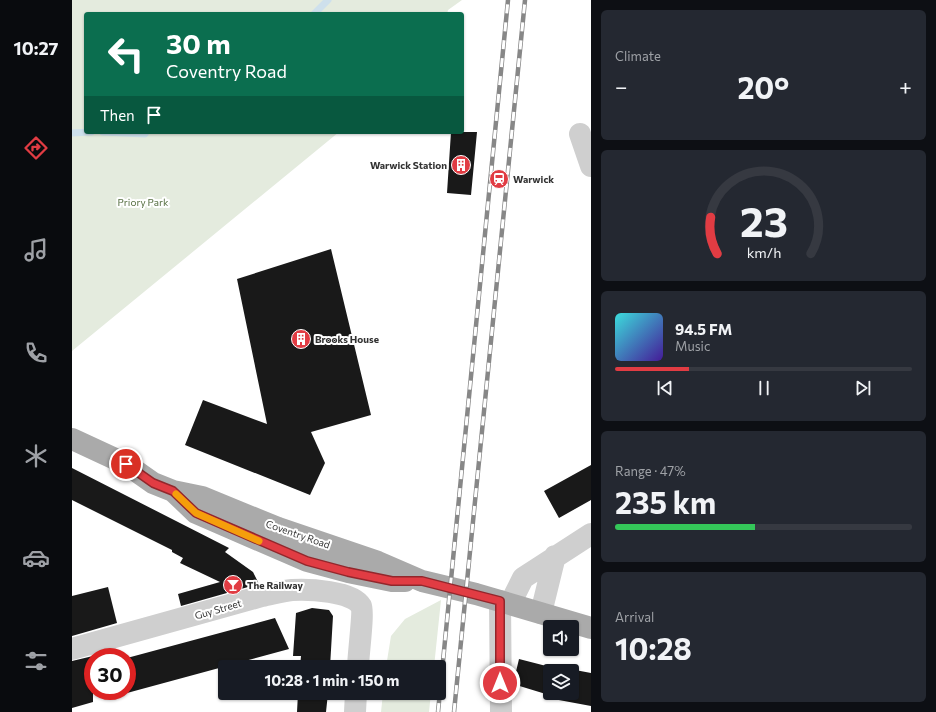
<!DOCTYPE html>
<html lang="en">
<head>
<meta charset="utf-8">
<style>
  body { margin:0; font-family:Commissioner,sans-serif; background:#242831; color:#f1f3f6; height:100vh; display:flex; flex-direction:column; font-size:15px; white-space:nowrap }
  * { box-sizing:border-box; margin:0 }
  p { font-size:13px; color:#9ea1a6 }
  .icon { flex:none; width:22px; height:22px; fill:none; stroke:currentColor; stroke-width:2; stroke-linecap:round; stroke-linejoin:round }
  .map { position:relative; flex:1; overflow:hidden }
  .drawer { display:flex; flex-direction:column; gap:10px; padding:10px; background:#0d0f14; width:345px }
  .drawer>* { flex:none }
  .banner { position:absolute; left:12px; top:12px; width:380px; height:122px; border-radius:4px; box-shadow:0 1px 3px #0004; background:#0b6e4f; color:#fff; overflow:hidden }
  .tools { position:absolute; left:471px; top:620px; display:grid; gap:8px }
  .tools a { display:grid; place-items:center; width:36px; height:36px; border-radius:4px; background:#171b24; box-shadow:0 1px 3px #0004; font-size:20px }
  .speed { position:absolute; left:12px; top:648px; display:flex; gap:8px; font-size:20px; font-weight:700; text-align:center }
  .speed>* { display:grid; place-content:center; width:52px; height:52px; border-radius:50%; background:#171b24; box-shadow:0 1px 3px #0004; line-height:1 }
  .speed .limit { border:6px solid #d22; background:#fff; color:#111 }
  .pin { position:absolute; display:grid; place-items:center; width:34px; height:34px; color:#fff; margin:-17px; border:2px solid #fff; border-radius:50%; box-shadow:0 1px 4px #0007 }
  .me { position:absolute; width:44px; margin:-22px; rotate:0deg; stroke-linejoin:round; filter:drop-shadow(0 0 3px #0008) }
  .turn { display:flex; align-items:center; gap:14px; height:84px; padding:0 16px; font-size:18px }
  .turn .icon { width:52px; height:52px; stroke-width:2.5 }
  .turn b { display:block; font-size:28px; line-height:34px }
  .then { display:flex; align-items:center; height:38px; padding:0 16px; background:#0003; gap:8px; font-size:15px }
  .big { font-size:30px; font-weight:700; line-height:1.1 }
  .drawer .tile { flex:1; display:flex; flex-direction:column; justify-content:center; gap:6px; min-width:0; padding:0 14px; border-radius:6px; background:#242831 }
  .drawer .dial { align-items:center; gap:0 }
  .dial svg { height:104px; overflow:visible; fill:none; stroke:#363941; stroke-width:7; stroke-linecap:round; text-anchor:middle }
  .dial text { fill:#f1f3f6; stroke:none }
  .song { display:flex; align-items:center; gap:12px }
  .cover { width:48px; height:48px; border-radius:6px; background:linear-gradient(135deg,hsl(180 70% 55%),hsl(260 70% 35%)) }
  .played { height:4px; border-radius:2px; background:linear-gradient(90deg,#e13c43 25%,#363941 25%) }
  .keys { display:flex; justify-content:space-around; direction:ltr }
  .heat { display:flex; justify-content:space-between; align-items:center; font-size:22px; direction:ltr }
  .charge { height:6px; border-radius:3px; background:linear-gradient(90deg,#34c759 47%,#363941 0) }
  .trip { position:absolute; left:146px; top:660px; width:228px; height:40px; border-radius:4px; background:#171b24; box-shadow:0 1px 3px #0004; font-weight:700; line-height:40px; text-align:center }
  main { display:flex; flex:1; min-height:0 }
  .menu { display:flex; flex-direction:column; width:72px; justify-content:space-around; align-items:center; background:#090b0e; color:#9ea1a6 }
  .menu .icon { width:28px; height:28px }
  .menu .on { color:#e13c43 }
  .menu b { font-size:18px; color:#f1f3f6 }
  .map>svg:first-child { display:block }
  .green { fill:#e4ebde }
  .lines { fill:none; stroke-linecap:round; stroke-linejoin:round }
  .stream { stroke:#cee0ec; stroke-width:7 }
  .building { fill:#191919; fill-rule:evenodd }
  .minor { stroke:#cfcfcf; stroke-width:22 }
  .major { stroke:#aaa; stroke-width:22 }
  .rail-casing { stroke:#878787; stroke-width:4.5 }
  .rail { stroke:#fff; stroke-width:3; stroke-dasharray:9; stroke-linecap:butt }
  .route-casing { stroke:#92272c; stroke-width:10 }
  .route { stroke:#e13c43; stroke-width:7 }
  .slow { stroke:#f59e0b; stroke-width:7 }
  .labels { text-anchor:middle; stroke-width:4; stroke-linejoin:round; paint-order:stroke }
  .poi-label { font-size:10px; font-weight:bold; fill:#323232; stroke:#fff; text-anchor:start }
  .park-label { font-size:10px; fill:#546d3f; stroke:#fff }
  .street-label { font-size:10px; fill:#323232; stroke:#fff }
</style>
</head>
<body>
<main>
<nav class="menu">
<b>10:27</b>
<svg class="icon on" aria-label="directions" viewBox="0 0 24 24"><path d="M12 3l9 9-9 9-9-9zM9 14v-3h6M13 9l2 2-2 2"/></svg>
<svg class="icon" aria-label="music" viewBox="0 0 24 24"><path d="M9 18V5l10-2v13"/><circle cx="6" cy="18" r="3"/><circle cx="16" cy="16" r="3"/></svg>
<svg class="icon" aria-label="phone" viewBox="0 0 24 24"><path d="M5 4h4l2 5-3 2q2 4 5 5l2-3 5 2v4C11 20 4 13 5 4z"/></svg>
<svg class="icon" aria-label="climate" viewBox="0 0 24 24"><path d="M12 3v18M4 7l16 10M4 17L20 7"/></svg>
<svg class="icon" aria-label="car" viewBox="0 0 24 24"><path d="M5 17H2v-5l4-1 3-4h7l3 4 3 1v5h-3M9 17h6M6 11h13"/><circle cx="7" cy="17" r="2"/><circle cx="17" cy="17" r="2"/></svg>
<svg class="icon" aria-label="filters" viewBox="0 0 24 24"><path d="M4 7h16M4 17h16"/><circle cx="9" cy="7" r="2"/><circle cx="15" cy="17" r="2"/></svg>
</nav>
<div class="map">
<svg width="519" height="712" viewBox="0 0 519 712">
  <rect width="100%" height="100%" fill="#fff"/>
  <!-- green -->
  <path class="green" d="M0 0H390L376 10 375 14H14V132H267L0 351Z
    M369 600 362 667H314L319 636 333 619Z
    M311 693H359L357 712H309Z"/>
  <g class="lines">
    <!-- stream -->
    <path class="stream" d="M242 14 256 0
      M31 132 73 134 74 132
      M0 133 19 132"/>
  </g>
  <!-- building -->
  <path class="building" d="M379 132H405L399 195 375 193Z
    M259 249 299 415 239 432 253 463 238 495 113 445 131 400 195 424 165 279Z
    M519 465V500L487 518 472 491Z
    M0 468 157 548 153 552 181 572 187 584 109 606 106 594 148 582 108 563 111 558 100 552V550L0 500Z
    M36 587 45 623 0 636V596Z
    M240 608 257 610 261 616 258 667H228L229 656H221L224 613Z
    M203 618 217 649 55 693V658Z
    M21 656V702L0 708V661Z
    M447 659 482 668V666L519 673V706L476 698 477 695 441 684ZM478 671H500V693H478Z
    M226 693H256L254 712H225Z"/>
  <g class="lines">
    <!-- minor -->
    <path class="minor" d="M508 134 519 166
      M428 601 429 712
      M438 604 451 578 519 534
      M469 613 483 556
      M0 649 190 596C200 594 210 591 220 590 236 589 281 591 289 606 292 612 286 657 286 667
      M283 712 284 693"/>
    <!-- major -->
    <path class="major" d="M0 439 54 464 81 483 101 491 130 497 206 528 306 562 350 581 404 594 519 628
      M101 491 124 513 235 561 276 572 320 581H333"/>
    <defs>
      <path id="rail" d="M366 712 436 0
        M382 712 453 0"/>
    </defs>
    <!-- rail casing -->
    <use href="#rail" class="rail-casing"/>
    <!-- rail -->
    <use href="#rail" class="rail"/>
  </g>
  <g class="lines">
    <defs>
      <path id="route" d="M54 464 81 483 101 491 124 513 235 561 276 572 320 581H350L428 601V683"/>
    </defs>
    <!-- route casing -->
    <use href="#route" class="route-casing"/>
    <!-- route -->
    <use href="#route" class="route"/>
    <!-- slow -->
    <path class="slow" d="M104 494 124 513 187 541"/>
  </g>
  <!-- icons -->
  <defs>
    <symbol id="building-disc" viewBox="-11 -11 22 22"><circle r="9.5" fill="#e13c43" stroke="#fff"/><path d="M-4-6H4V6H1V3H-1V6H-4ZM-2.5-4.3h1.7v1.8h-1.7ZM.8-4.3h1.7v1.8H.8ZM-2.5-1h1.7V.8h-1.7ZM.8-1h1.7V.8H.8Z" fill="#fff"/></symbol>
    <symbol id="station-disc" viewBox="-11 -11 22 22"><circle r="9.5" fill="#e13c43" stroke="#fff"/><path d="M-3-6H3Q5-6 5-4V2Q5 4 3 4L4.5 6H3L1.5 4h-3L-3 6H-4.5L-3 4Q-5 4-5 2V-4Q-5-6-3-6ZM-3.5-4v3h7v-3ZM-3.5 1v1.5H-2V1ZM2 1v1.5H3.5V1Z" fill="#fff"/></symbol>
    <symbol id="bar-disc" viewBox="-11 -11 22 22"><circle r="9.5" fill="#e13c43" stroke="#fff"/><path d="M-6-5H6L.8 .8V4.5H3.5V6h-7V4.5H-.8V.8Z" fill="#fff"/></symbol>
  </defs>
  <g fill-rule="evenodd">
    <use href="#building-disc" x="378" y="154" width="22" height="22"/>
    <use href="#station-disc" x="416" y="168" width="22" height="22"/>
    <use href="#building-disc" x="218" y="328" width="22" height="22"/>
    <use href="#bar-disc" x="150" y="574" width="22" height="22"/>
  </g>
  <g class="labels">
    <!-- poi labels -->
    <g class="poi-label">
      <text x="375" y="169" text-anchor="end">Warwick Station</text>
      <text x="441" y="183">Warwick</text>
      <text x="243" y="343">Brooks House</text>
      <text x="175" y="589">The Railway</text>
    </g>
    <!-- park labels -->
    <g class="park-label">
      <text x="71" y="206">Priory Park</text>
    </g>
    <!-- street labels -->
    <g class="street-label">
      <text transform="translate(226 534) rotate(19)" y="4">Coventry Road</text>
      <text transform="translate(146 609) rotate(-16)" y="4">Guy Street</text>
    </g>
  </g>
</svg>
<div class="tools">
<a><svg class="icon" aria-label="sound" viewBox="0 0 24 24"><path d="M4 9h4l5-4v14l-5-4H4zM17 9q2 3 0 6"/></svg></a>
<a><svg class="icon" aria-label="layers" viewBox="0 0 24 24"><path d="M12 4l9 5-9 5-9-5zM3 14l9 5 9-5"/></svg></a>
</div>
<div class="speed"><div class="limit">30</div></div>
<div class="pin" style="left:54px;top:464px;background:#d93025"><svg class="icon" aria-label="arrive" viewBox="0 0 24 24"><path d="M6 21V4h12l-3 4 3 4H6"/></svg></div>
<svg class="me" style="left:428px;top:683px" viewBox="-20 -20 40 40"><circle r="17" fill="#e13c43" stroke="#fff" stroke-width="3"/><path d="M0-11L8 9 0 5-8 9z" fill="#fff"/></svg>
<div class="trip">10:28 · 1 min · 150 m</div>
<div class="banner">
<div class="turn"><svg class="icon" aria-label="left" viewBox="0 0 24 24"><path d="M17 20v-9H6M10 6l-5 5 5 5"/></svg><div><b>30 m</b>Coventry Road</div></div>
<div class="then">Then<svg class="icon" aria-label="arrive" viewBox="0 0 24 24"><path d="M6 21V4h12l-3 4 3 4H6"/></svg></div>
</div>
</div>
<section class="drawer">
<div class="tile"><p>Climate</p>
<div class="heat"><a>−</a><b class="big">20°</b><a>+</a></div>
</div>
<div class="tile dial"><svg viewBox="0 0 100 80">
<path d="M14 69A42 42 0 1 1 86 69"/>
<path d="M14 69A42 42 0 0 1 9 41" stroke="#e13c43"/>
<text x="50" y="56" font-size="32" font-weight="700">23</text>
<text x="50" y="72" font-size="11">km/h</text>
</svg></div>
<div class="tile">
<div class="song"><i class="cover"></i><div><b>94.5 FM</b><p>Music</p></div></div>
<div class="played"></div>
<div class="keys"><svg class="icon" aria-label="previous" viewBox="0 0 24 24"><path d="M18 5L8 12l10 7zM5 5v14"/></svg><svg class="icon" aria-label="pause" viewBox="0 0 24 24"><path d="M8 5v14M16 5v14"/></svg><svg class="icon" aria-label="next" viewBox="0 0 24 24"><path d="M6 5l10 7-10 7zM19 5v14"/></svg></div>
</div>
<div class="tile"><p>Range · 47%</p><b class="big">235 km</b><div class="charge"></div></div>
<div class="tile"><p>Arrival</p><b class="big">10:28</b></div>
</section>
</main>
</body>
</html>
